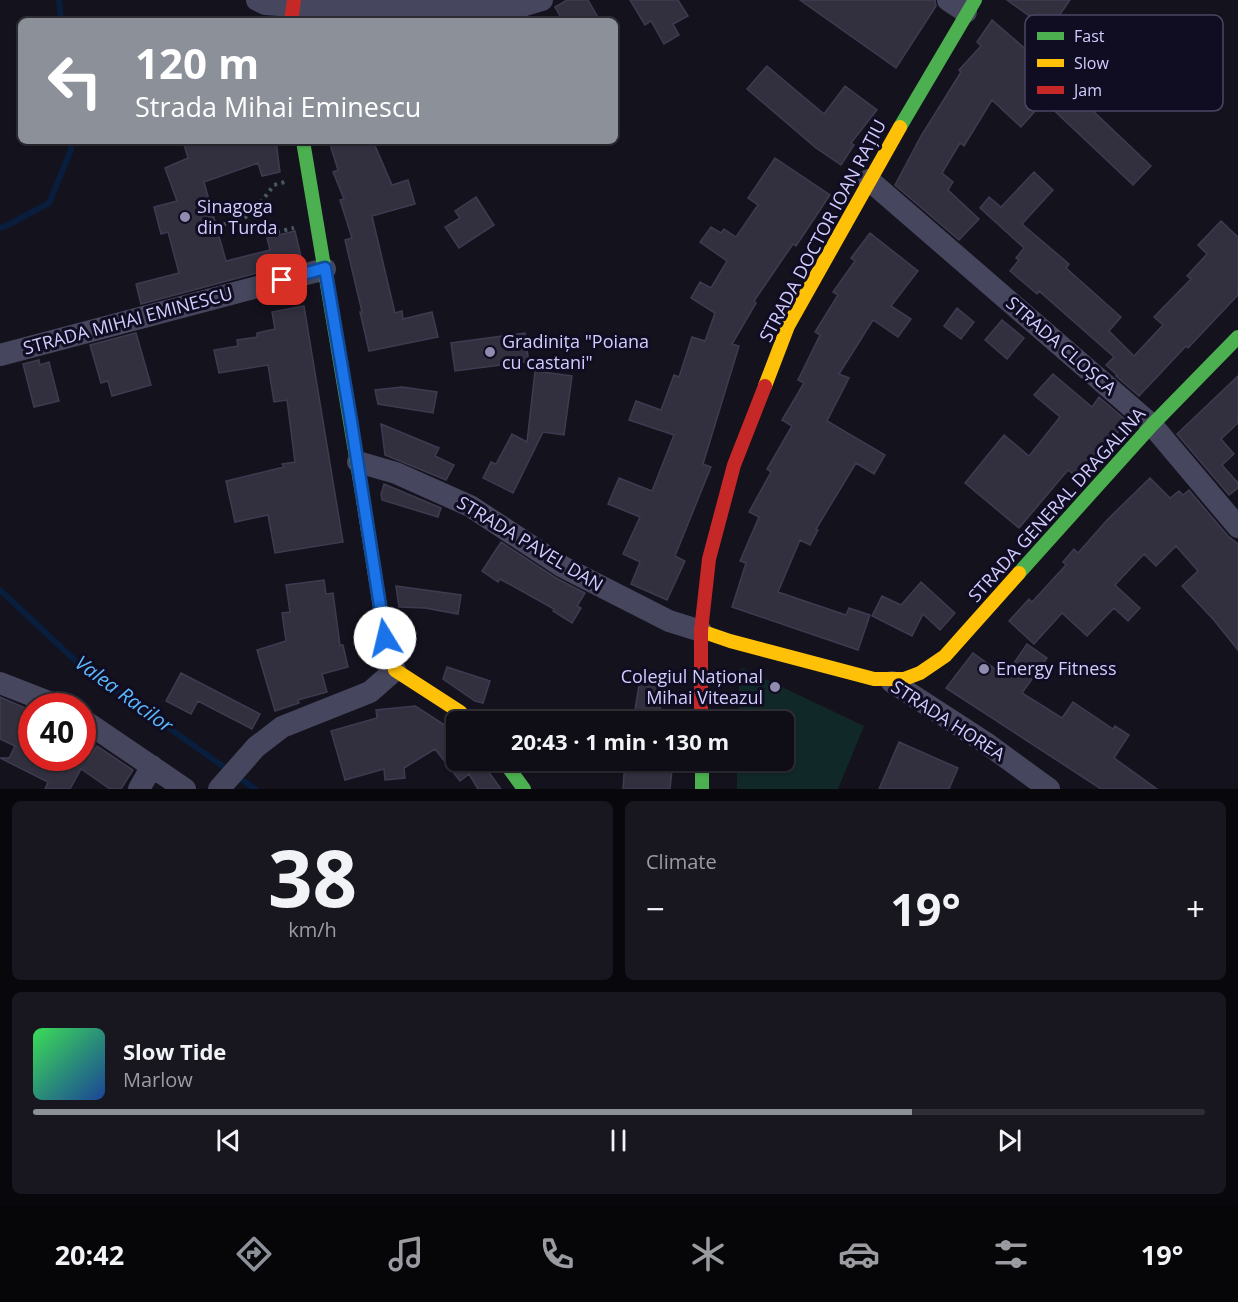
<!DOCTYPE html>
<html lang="en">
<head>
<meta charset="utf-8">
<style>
  body { margin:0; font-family:"Open Sans",sans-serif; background:#18171f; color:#f1f3f6; height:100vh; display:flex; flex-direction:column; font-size:22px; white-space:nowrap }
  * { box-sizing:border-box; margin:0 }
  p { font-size:20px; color:#9b9ca1 }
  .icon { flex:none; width:33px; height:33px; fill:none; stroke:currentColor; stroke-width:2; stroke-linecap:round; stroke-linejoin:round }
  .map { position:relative; height:789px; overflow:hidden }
  .drawer { display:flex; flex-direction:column; gap:12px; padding:12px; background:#08080c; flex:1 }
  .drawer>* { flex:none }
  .top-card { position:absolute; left:18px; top:18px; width:600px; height:126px; border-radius:9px; box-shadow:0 2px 4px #0004,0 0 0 2px #2f2e35; background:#8c9099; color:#fff; overflow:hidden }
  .speed { position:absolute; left:18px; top:693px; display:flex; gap:12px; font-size:30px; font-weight:700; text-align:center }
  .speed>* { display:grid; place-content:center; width:78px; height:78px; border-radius:50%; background:#0f0e16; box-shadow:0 2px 4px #0004,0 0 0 2px #2f2e35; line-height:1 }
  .speed .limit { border:9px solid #d22; background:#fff; color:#111 }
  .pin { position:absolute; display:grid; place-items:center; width:51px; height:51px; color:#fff; margin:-26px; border-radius:12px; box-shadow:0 3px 9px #0006 }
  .me { position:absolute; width:66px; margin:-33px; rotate:351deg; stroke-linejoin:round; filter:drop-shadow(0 0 4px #0008) }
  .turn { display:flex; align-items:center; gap:21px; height:126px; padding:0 18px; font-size:27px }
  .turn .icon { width:78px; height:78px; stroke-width:2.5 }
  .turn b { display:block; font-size:42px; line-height:51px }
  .big { font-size:45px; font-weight:700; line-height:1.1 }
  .drawer .card { flex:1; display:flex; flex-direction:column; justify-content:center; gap:9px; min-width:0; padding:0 21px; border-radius:9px; background:#18171f }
  .drawer .dial { align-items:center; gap:0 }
  .dial b { font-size:78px; line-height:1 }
  .song { display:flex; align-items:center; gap:18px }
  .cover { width:72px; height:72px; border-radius:9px; background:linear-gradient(135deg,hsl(130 70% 55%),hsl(220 70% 35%)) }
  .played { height:6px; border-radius:3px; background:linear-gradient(90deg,#8c9099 75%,#2f2e35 75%) }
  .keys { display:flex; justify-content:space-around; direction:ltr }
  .heat { display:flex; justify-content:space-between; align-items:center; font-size:33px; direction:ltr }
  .drawer .tiles { flex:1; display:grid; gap:12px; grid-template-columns:1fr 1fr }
  .card:last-child { grid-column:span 2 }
  .trip { position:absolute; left:446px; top:711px; width:348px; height:60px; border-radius:9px; background:#0f0e16; box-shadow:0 2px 4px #0004,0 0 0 2px #2f2e35; font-weight:700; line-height:60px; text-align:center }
  .menu { display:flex; height:96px; justify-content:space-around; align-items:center; background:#060609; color:#9b9ca1 }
  .menu .icon { width:42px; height:42px }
  .menu .current { color:#8c9099 }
  .menu b { font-size:27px; color:#f1f3f6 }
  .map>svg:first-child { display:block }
  .green { fill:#112828 }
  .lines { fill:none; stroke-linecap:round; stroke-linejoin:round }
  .stream { stroke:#091d3c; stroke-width:6 }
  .building { fill:#32303f; stroke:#3e3b51; stroke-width:1.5 }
  .path { stroke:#495865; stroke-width:4; stroke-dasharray:3 4.5; stroke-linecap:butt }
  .street { stroke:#46465e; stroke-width:22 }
  .fast { stroke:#4caf50; stroke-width:14 }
  .slow { stroke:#ffc107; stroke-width:14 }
  .jam { stroke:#c62828; stroke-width:14 }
  .route-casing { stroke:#114b97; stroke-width:15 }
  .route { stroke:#1a73e8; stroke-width:10 }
  .poi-dot { fill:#8f8cb0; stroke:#100d22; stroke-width:2 }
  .labels { text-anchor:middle; stroke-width:6; stroke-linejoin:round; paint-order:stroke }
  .poi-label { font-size:18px; fill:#d1cdff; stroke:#100d22; text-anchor:start }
  .street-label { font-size:18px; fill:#d1cdff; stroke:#100d22 }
  .water-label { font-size:20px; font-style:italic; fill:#5bb9ff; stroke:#100d22 }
  .key { fill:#100d22; stroke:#4a4764; stroke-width:1.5 }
  .key-label { font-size:16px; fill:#d1cdff }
</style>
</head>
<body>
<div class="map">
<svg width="1238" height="789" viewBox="0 0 1238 789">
  <rect width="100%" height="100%" fill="#14121d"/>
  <!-- green -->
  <path class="green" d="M742 668 864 726 838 789H737V761L783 760V722L738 721 739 671Z"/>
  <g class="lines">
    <!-- stream -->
    <path class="stream" d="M59 0 61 21
      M0 228 6 226 49 203 71 150V141
      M0 590 80 665 255 789"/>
  </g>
  <!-- building -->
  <path class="building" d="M567 0H588L600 21H563L555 7Z
    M630 0H678L688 16 673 24 679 35 664 44 651 21 645 25Z
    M800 0H935L936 6 896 68Z
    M1007 0H1070L1049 30Z
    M992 20 1074 91 1091 73 1110 89 1092 110 1151 166 1133 185 1044 101 1021 127 992 100 964 146 960 143 942 173 953 182 948 190 979 219 959 240 895 185 921 136 961 72 959 70 981 46 977 42Z
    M767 66 824 114 845 86 877 110 851 143 854 145 841 165 816 148 747 89Z
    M183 141H276L280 172 262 176 258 163 204 182 226 261 270 250 267 238 295 231 302 261 141 304 136 284 179 273 168 232 161 234 154 207 177 201 165 168 188 158Z
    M329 141H373L392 185 408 180 415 204 372 216 395 313 402 311 403 319 432 312 438 337 369 351 360 312H362L345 240 352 238 340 200 344 199 333 172 338 170Z
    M775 158 830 195 796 246 793 244 754 301 756 303 732 344 739 346 703 464 711 467 675 556 685 561 667 600 631 584 640 562 623 554 640 517 608 504 619 478 652 491 674 435 629 420 636 401 661 410 674 375 679 377 692 337 705 341 715 313 691 298 700 282 711 288 727 261 700 242 711 227 721 233 724 229 736 237 758 205 748 198Z
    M1034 172 1053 190 1022 224 1069 264 1066 268 1121 317 1109 331 1134 356 1163 325 1154 317 1191 279 1187 276 1207 254 1198 245 1221 221 1238 237V295L1188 348 1186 346 1139 396 1116 376 1117 375 1106 365 1114 357 1039 291 1037 294 1010 271 1019 260 1016 258 1024 248 980 208 989 197 1001 207Z
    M476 197 494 225 459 248 445 227 460 218 455 211Z
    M870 233 918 271 891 306 911 319 898 337 873 320 839 374 849 378 827 421 885 455 874 474 856 463 816 529 818 530 810 545 800 540 778 592 846 615 849 608 870 615 858 650 732 607 746 563 740 561 759 517 749 512 771 472 767 469 792 426 782 420 804 383 798 380 820 335 815 332 838 295 833 292 855 261 851 258Z
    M304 306 343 542 275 553 268 515 235 522 226 481 284 467 282 464 295 462 287 400 274 402 268 365 219 373 214 350 238 346 237 340 257 337V333L275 329 272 312Z
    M957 308 974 322 961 339 944 326Z
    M1002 320 1024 338 1007 359 985 340Z
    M136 333 151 385 112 396 108 381 101 383 90 345Z
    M525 333 529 365 513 356 509 364 455 371 451 343Z
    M39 360 40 365 49 362 59 401 34 407 23 364Z
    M535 371 572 376 564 435 543 432 513 493 483 478 491 462 496 464 512 434 527 442Z
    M1053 374 1092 407 1099 397 1127 421 1102 452 1099 449 1077 477 1068 470 1019 528 965 483 1004 435 1029 456 1060 417 1034 395Z
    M1238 376V423L1221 439 1234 454 1222 465 1238 483V488L1229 495 1177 434Z
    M402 387 437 392 433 413 378 404 375 390Z
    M381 424 439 448 435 456 454 465 446 480 385 455Z
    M1150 478 1170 498 1179 491 1183 495 1189 490 1228 536 1238 544V650L1213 619 1182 586 1198 571 1176 546 1156 566 1144 554 1115 585 1140 608 1128 621 1114 608 1087 636 1062 613 1034 644 1009 621 1029 599 1032 602 1066 565 1063 562 1074 549 1078 553 1108 519Z
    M384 484 441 508 438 517 382 500 381 494Z
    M501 542 556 578 585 593 577 606 581 608 572 623 553 611 554 609 500 579 498 582 482 571Z
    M324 580 326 594 333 593 340 645H343L348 667 322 674 327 692 298 700 299 703 275 711 257 650 286 641 282 613 290 612 286 585Z
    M921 582 955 613 940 630 923 614 912 636 872 616 882 596 901 605Z
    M396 586 461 595 458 614 425 608 399 607Z
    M1027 644 1047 658 1022 693 1062 718 1073 702 1113 729 1115 726 1129 735 1114 758 1157 789H1101L946 688 973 653 1005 676Z
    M447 667 490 681 483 703 475 701 443 679Z
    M181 673 260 714 252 729 198 701 191 714 166 701Z
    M641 673 666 678 658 722H633Z
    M0 697 32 711V758H89L97 746 133 770 121 789H110L81 769 70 789H45L48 782 0 758H9L15 746 0 739Z
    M415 706 448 727 456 735V760H484L488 771 501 789H478L469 774 460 781 435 749 404 768 405 778 385 780 384 769 345 780 331 731 377 718 376 710Z
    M899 742 958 768 949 789H879Z
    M625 760H673L670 789H623Z"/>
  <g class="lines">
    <!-- path -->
    <path class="path" d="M216 227 251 215 274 185 285 182
      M277 232 294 228"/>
    <!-- street -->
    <path class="street" d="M257 0 265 4 293 6H522L542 0
      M948 0 966 12
      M869 180 1152 425 1238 527
      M0 355 325 269
      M358 462 396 473 470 506 563 567 669 621 701 631
      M892 682 986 743 1049 789
      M0 683 59 706
      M82 719 185 789
      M139 789 152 766
      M219 789 256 747 282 727 370 692 395 670"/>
    <!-- fast -->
    <path class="fast" d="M900 127 975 0
      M303 141 363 499
      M1019 573 1152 425 1238 337
      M503 760 524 789
      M702 760V789"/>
    <!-- slow -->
    <path class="slow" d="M765 386 788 326 900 127
      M363 499 385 638 395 670 460 712 470 722
      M701 631 730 641 874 679H904L920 673 945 656 1019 573"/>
    <!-- jam -->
    <path class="jam" d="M291 21 294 0
      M701 722V631L709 559 734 465 765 386"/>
  </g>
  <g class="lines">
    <defs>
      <path id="route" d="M282 280 325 268 351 421 385 638"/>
    </defs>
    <!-- route casing -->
    <use href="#route" class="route-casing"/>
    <!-- route -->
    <use href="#route" class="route"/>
  </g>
  <!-- markers -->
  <g class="poi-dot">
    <circle cx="185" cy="217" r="6"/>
    <circle cx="490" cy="352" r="6"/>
    <circle cx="984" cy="669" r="6"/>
    <circle cx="775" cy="687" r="6"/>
  </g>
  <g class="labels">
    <!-- poi labels -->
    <g class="poi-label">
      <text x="197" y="213">Sinagoga<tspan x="197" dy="21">din Turda</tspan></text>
      <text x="502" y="348">Gradinița "Poiana<tspan x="502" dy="21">cu castani"</tspan></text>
      <text x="996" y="675">Energy Fitness</text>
      <text x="763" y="683" text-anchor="end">Colegiul Național<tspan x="763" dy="21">Mihai Viteazul</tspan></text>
    </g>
    <!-- street labels -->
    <g class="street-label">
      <text transform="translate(823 231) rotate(-62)" y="6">STRADA DOCTOR IOAN RAȚIU</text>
      <text transform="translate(128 321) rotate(-15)" y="6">STRADA MIHAI EMINESCU</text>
      <text transform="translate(1061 346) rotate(41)" y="6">STRADA CLOȘCA</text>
      <text transform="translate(1057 505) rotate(-48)" y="6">STRADA GENERAL DRAGALINA</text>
      <text transform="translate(530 544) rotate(31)" y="6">STRADA PAVEL DAN</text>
      <text transform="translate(948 721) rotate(33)" y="6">STRADA HOREA</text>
    </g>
    <!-- water labels -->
    <g class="water-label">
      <text transform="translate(124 694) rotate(36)" y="7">Valea Racilor</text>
    </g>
  </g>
  <!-- legend -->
  <rect x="1025" y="15" width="198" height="96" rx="9" class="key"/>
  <rect x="1037" y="32" width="27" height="8" fill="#4caf50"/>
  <rect x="1037" y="59" width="27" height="8" fill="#ffc107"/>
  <rect x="1037" y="86" width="27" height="8" fill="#c62828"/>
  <g class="key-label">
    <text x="1074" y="42">Fast</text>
    <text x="1074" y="69">Slow</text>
    <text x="1074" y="96">Jam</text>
  </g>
</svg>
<div class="speed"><div class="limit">40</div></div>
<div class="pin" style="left:282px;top:280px;background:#d93025"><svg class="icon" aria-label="arrive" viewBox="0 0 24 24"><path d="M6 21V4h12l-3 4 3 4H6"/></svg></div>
<svg class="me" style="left:385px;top:638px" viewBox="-20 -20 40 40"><circle r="19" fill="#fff"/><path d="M0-13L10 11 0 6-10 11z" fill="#1a73e8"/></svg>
<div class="trip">20:43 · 1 min · 130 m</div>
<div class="top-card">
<div class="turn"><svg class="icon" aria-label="left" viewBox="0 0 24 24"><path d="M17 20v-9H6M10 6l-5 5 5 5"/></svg><div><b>120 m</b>Strada Mihai Eminescu</div></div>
</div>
</div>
<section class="drawer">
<div class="tiles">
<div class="card dial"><b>38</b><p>km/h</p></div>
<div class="card"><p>Climate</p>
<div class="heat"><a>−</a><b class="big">19°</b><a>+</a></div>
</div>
<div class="card">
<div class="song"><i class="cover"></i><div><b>Slow Tide</b><p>Marlow</p></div></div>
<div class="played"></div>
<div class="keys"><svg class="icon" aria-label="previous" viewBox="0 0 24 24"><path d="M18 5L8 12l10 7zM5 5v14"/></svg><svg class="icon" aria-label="pause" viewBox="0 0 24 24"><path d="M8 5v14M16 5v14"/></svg><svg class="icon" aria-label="next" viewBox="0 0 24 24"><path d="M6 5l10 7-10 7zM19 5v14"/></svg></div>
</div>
</div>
</section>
<nav class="menu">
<b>20:42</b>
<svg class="icon current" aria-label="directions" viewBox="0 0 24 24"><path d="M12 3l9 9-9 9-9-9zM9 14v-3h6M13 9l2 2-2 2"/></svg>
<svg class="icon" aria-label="music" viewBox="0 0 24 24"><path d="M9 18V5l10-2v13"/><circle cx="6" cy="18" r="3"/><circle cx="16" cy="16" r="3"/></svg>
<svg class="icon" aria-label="phone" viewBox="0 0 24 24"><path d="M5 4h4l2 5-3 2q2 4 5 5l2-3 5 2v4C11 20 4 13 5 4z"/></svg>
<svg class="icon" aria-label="climate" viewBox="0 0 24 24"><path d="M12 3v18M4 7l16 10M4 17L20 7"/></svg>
<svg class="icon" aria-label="car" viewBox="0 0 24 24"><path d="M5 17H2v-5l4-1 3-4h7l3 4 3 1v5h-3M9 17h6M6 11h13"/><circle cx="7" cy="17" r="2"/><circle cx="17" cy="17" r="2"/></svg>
<svg class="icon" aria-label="filters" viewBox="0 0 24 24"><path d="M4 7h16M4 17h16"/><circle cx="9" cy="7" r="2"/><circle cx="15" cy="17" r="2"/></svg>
<b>19°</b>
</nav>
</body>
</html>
